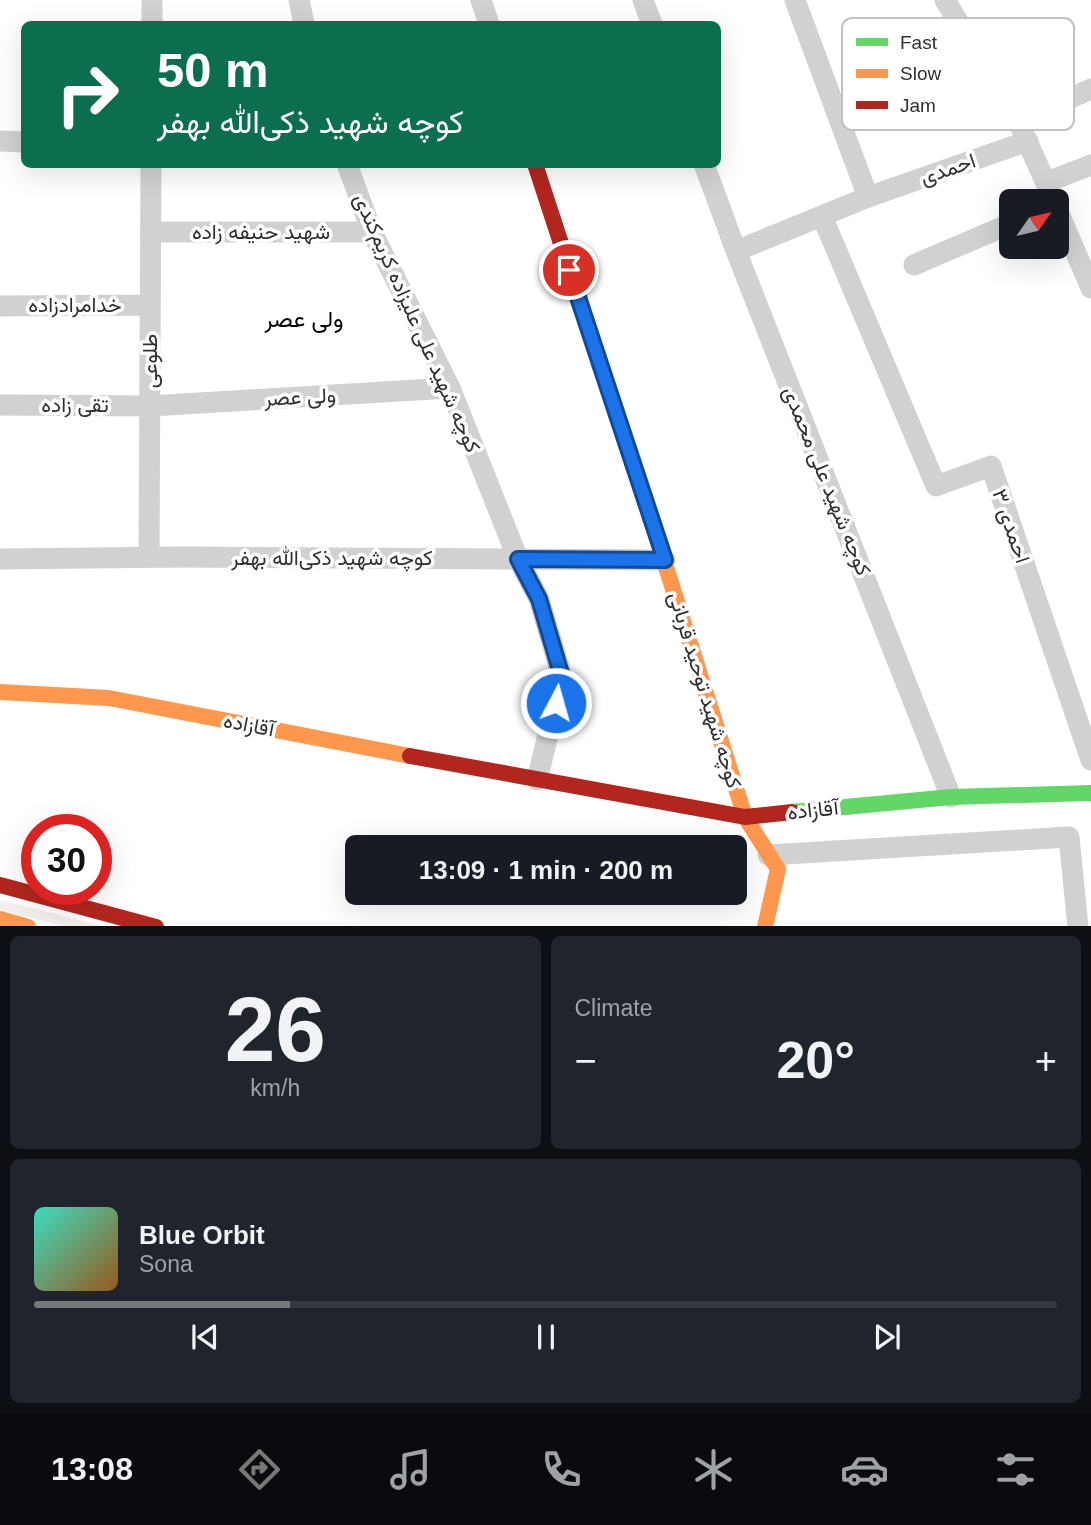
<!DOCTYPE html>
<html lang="en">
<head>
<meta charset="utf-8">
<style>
  body { margin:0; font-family:Arial,Vazirmatn,sans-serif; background:#20242c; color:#f1f3f6; height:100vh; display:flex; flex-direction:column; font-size:26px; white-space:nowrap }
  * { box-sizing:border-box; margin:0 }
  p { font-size:23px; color:#9ea1a6 }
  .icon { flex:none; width:38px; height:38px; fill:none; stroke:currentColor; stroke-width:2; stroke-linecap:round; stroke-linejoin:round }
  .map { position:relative; height:926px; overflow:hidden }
  .details { display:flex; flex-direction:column; gap:10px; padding:10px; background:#0d0f14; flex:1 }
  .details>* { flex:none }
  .hud { position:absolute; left:21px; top:21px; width:700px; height:147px; border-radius:10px; box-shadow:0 7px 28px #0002; background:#0b6e4f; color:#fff; overflow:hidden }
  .needle { width:46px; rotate:56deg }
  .tools { position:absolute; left:999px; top:189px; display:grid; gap:14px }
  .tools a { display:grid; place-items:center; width:70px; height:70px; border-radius:10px; background:#171b24; box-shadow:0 7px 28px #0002; font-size:35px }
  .speed { position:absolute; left:21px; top:814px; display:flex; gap:14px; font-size:35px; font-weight:700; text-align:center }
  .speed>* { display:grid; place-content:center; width:91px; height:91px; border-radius:50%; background:#171b24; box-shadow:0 7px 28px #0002; line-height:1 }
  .speed .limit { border:10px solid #d22; background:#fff; color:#111 }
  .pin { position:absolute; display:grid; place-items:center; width:60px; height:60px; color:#fff; margin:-30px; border:4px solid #fff; border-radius:50%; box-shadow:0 2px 7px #0007 }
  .me { position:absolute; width:77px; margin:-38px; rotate:6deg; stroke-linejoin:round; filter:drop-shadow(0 0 5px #0008) }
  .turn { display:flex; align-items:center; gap:24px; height:147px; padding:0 21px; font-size:32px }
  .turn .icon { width:91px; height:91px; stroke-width:2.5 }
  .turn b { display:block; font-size:49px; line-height:60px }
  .big { font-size:52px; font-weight:700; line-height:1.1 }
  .details .card { flex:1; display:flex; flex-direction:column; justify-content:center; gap:10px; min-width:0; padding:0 24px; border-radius:10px; background:#20242c }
  .details .dial { align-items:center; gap:0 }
  .dial b { font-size:91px; line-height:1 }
  .song { display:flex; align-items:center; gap:21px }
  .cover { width:84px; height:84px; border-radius:10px; background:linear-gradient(135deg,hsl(170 70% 55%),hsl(30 70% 35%)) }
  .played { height:7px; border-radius:4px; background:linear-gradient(90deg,#787878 25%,#363941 25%) }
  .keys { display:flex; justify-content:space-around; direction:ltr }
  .heat { display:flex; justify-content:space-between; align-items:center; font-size:38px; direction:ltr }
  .details .tiles { flex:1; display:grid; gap:10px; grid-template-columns:1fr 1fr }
  .card:last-child { grid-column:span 2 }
  .trip { position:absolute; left:345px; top:835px; width:402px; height:70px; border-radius:10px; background:#171b24; box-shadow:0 7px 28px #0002; font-weight:700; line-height:70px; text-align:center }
  .dock { display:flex; height:112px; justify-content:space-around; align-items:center; background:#090b0e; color:#9ea1a6 }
  .dock .icon { width:49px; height:49px }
  .dock .active { color:#787878 }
  .dock b { font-size:32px; color:#f1f3f6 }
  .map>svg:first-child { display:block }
  .green { fill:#f4eeec }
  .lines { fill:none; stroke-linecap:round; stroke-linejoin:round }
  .street { stroke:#d1d1d1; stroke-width:21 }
  .fast { stroke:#63d668; stroke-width:16 }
  .slow { stroke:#ff974d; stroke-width:16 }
  .jam { stroke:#b3261e; stroke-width:16 }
  .route-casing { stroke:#114b97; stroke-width:18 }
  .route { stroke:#1a73e8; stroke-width:12 }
  .labels { text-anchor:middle; stroke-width:7; stroke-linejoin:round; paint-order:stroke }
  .street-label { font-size:21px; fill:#2f2f2f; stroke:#fff }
  .neighbourhood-label { font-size:23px; fill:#000; stroke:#fff }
  .key { fill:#fff; stroke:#c1c1c1; stroke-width:2 }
  .key-label { font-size:19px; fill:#2f2f2f }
</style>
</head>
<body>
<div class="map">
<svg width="1091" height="927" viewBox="0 0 1091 927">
  <rect width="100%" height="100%" fill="#fff"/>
  <!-- green -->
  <path class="green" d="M0 900 103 926H63L0 910Z"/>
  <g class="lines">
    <!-- street -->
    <path class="street" d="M299 0 304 24
      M481 0 489 24
      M643 0 652 24
      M945 0 1018 121 1054 201
      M152 24V0
      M1018 121 1091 89
      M0 141 24 142
      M347 164 372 232 450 388 518 559 539 599 562 677 537 780
      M704 164 736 251 951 797
      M1047 182 1091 165
      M868 197 1028 141
      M1057 209 1091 288
      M822 216 936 486 991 466 1091 760
      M151 232H372
      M736 251 868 197 795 0
      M914 265 1012 223
      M0 306 150 305
      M0 405 150 406 450 388
      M149 557 151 164
      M0 559 184 557 665 560
      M768 855 1069 837 1078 927"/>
    <!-- fast -->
    <path class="fast" d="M792 812 951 797 1091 793"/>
    <!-- slow -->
    <path class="slow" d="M641 488 745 817 778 869 765 927
      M0 692 109 698 410 756
      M0 919 28 927"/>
    <!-- jam -->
    <path class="jam" d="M535 164 641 488
      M410 756 745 817 792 812
      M0 885 156 927"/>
  </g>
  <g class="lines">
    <defs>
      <path id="route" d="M556 703 562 677 539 599 518 559 665 560 569 270"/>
    </defs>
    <!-- route casing -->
    <use href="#route" class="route-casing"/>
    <!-- route -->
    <use href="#route" class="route"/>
  </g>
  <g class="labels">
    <!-- street labels -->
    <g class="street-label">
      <text transform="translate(948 169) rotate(-19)" y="7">احمدی</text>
      <text x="261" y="239">شهید حنیفه زاده</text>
      <text x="75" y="312">خدامرادزاده</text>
      <text transform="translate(417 323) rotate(66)" y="7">کوچه شهید علی علیزاده کریم‌کندی</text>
      <text transform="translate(150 361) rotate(-90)" y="7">طلوعی</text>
      <text transform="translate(300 397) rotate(-3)" y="7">ولی عصر</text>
      <text x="75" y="412">تقی زاده</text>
      <text transform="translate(827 481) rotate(68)" y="7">کوچه شهید علی محمدی</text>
      <text transform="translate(1011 526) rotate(71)" y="7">احمدی ۳</text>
      <text x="332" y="565">کوچه شهید ذکی‌الله بهفر</text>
      <text transform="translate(705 690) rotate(73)" y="7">کوچه شهید توحید قربانی</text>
      <text transform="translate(249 725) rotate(11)" y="7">آقازاده</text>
      <text transform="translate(813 810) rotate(-6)" y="7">آقازاده</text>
    </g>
    <!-- neighbourhood labels -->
    <g class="neighbourhood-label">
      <text x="304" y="327">ولی عصر</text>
    </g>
  </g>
  <!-- legend -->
  <rect x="842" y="18" width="232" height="112" rx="10" class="key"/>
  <rect x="856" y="38" width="32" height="8" fill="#63d668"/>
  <rect x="856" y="69" width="32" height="9" fill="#ff974d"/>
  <rect x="856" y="101" width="32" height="8" fill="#b3261e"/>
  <g class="key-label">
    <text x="900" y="49">Fast</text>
    <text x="900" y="80">Slow</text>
    <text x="900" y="112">Jam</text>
  </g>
</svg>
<div class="tools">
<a><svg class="needle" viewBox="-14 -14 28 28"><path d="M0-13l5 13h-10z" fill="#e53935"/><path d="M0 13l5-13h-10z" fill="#9ea1a6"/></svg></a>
</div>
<div class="speed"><div class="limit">30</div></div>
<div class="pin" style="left:569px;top:270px;background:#d93025"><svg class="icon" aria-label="arrive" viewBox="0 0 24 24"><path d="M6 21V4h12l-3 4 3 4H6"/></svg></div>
<svg class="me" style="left:556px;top:703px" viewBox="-20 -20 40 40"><circle r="17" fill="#1a73e8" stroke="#fff" stroke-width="3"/><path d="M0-11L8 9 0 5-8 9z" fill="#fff"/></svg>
<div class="trip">13:09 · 1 min · 200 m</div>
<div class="hud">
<div class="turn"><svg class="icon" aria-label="right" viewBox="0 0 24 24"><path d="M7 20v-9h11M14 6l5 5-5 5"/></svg><div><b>50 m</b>کوچه شهید ذکی‌الله بهفر</div></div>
</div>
</div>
<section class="details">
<div class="tiles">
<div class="card dial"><b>26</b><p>km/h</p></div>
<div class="card"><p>Climate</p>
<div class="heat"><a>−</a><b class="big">20°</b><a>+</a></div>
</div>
<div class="card">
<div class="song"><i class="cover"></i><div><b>Blue Orbit</b><p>Sona</p></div></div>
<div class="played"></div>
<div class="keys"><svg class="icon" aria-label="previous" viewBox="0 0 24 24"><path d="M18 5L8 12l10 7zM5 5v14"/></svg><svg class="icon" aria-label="pause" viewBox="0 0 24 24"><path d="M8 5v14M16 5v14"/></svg><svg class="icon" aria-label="next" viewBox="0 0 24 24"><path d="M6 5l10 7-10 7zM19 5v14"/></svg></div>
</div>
</div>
</section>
<nav class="dock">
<b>13:08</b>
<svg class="icon active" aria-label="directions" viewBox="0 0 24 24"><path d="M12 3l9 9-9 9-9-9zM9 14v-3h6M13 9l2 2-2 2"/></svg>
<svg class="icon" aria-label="music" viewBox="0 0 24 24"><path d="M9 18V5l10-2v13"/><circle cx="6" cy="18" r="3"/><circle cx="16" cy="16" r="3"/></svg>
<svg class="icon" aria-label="phone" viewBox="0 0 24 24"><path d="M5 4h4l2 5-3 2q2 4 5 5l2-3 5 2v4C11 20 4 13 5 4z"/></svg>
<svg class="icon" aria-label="climate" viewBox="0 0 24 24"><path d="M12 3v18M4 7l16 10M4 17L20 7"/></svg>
<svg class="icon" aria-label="car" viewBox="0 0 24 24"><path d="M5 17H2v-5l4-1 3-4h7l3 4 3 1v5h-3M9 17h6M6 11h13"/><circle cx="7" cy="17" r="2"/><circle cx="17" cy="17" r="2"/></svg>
<svg class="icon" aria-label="filters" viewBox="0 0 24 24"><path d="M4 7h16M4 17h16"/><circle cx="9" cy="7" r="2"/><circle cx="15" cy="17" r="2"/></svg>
</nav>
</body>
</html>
